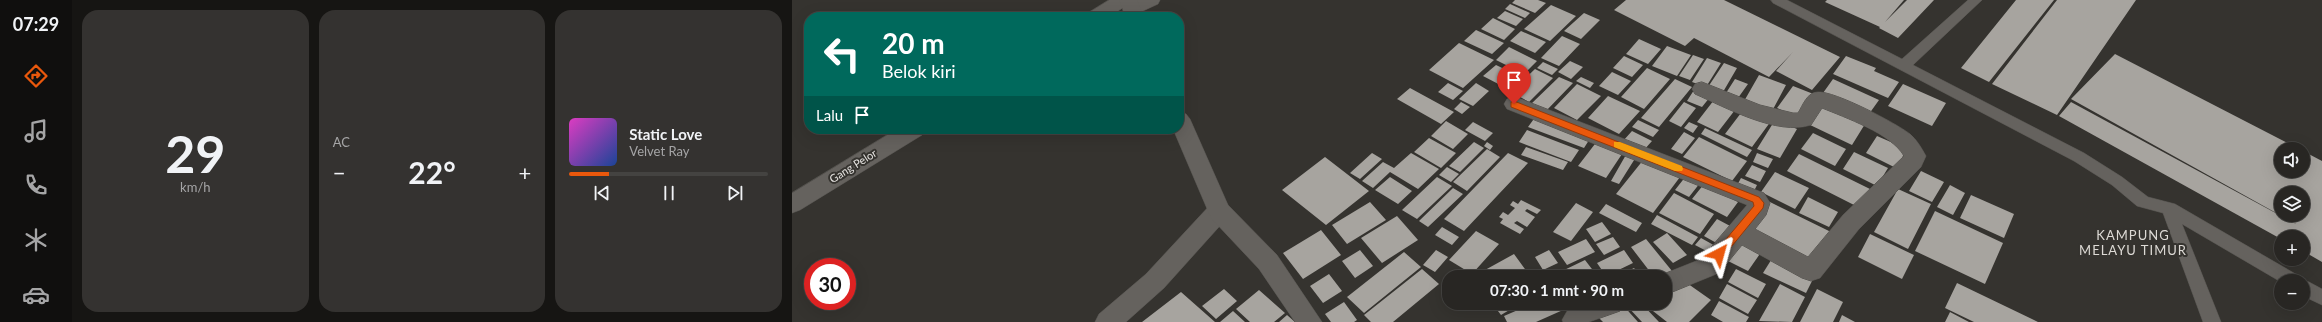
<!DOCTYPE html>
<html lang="id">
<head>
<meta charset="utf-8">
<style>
  body { margin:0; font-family:Lato,sans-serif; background:#343230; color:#f1f3f6; height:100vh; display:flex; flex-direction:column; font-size:15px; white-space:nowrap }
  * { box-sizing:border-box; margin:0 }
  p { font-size:13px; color:#a5a5a6 }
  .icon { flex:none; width:22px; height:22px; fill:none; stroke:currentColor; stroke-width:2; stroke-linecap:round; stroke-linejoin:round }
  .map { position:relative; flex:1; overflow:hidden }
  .drawer { display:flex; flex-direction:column; gap:10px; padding:10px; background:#161513; width:720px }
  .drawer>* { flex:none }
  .top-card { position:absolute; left:12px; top:12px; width:380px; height:122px; border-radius:16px; box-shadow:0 4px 16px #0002,0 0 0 1px #444341; background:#00695c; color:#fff; overflow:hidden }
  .fabs { position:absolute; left:1482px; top:142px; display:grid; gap:8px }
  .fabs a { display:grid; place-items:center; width:36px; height:36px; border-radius:50%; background:#282623; box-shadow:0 4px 16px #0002,0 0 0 1px #444341; font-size:20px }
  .speed { position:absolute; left:12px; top:258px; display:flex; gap:8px; font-size:20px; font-weight:700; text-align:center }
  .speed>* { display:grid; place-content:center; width:52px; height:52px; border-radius:50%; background:#282623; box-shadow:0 4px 16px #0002,0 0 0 1px #444341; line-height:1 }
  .speed .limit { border:6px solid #d22; background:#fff; color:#111 }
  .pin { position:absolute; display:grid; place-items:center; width:34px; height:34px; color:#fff; margin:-41px -17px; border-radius:50% 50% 50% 0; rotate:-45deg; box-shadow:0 0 4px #0007 }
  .pin .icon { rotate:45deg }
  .me { position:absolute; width:44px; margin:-22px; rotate:39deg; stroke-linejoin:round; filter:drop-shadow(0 0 3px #0008) }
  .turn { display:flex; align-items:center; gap:14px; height:84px; padding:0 12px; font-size:18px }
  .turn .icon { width:52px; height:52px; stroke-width:2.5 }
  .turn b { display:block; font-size:28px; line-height:34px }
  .then { display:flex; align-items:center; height:38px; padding:0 12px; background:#0003; gap:8px; font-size:15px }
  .big { font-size:30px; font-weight:700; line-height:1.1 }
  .drawer .tile { flex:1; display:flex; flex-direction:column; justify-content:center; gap:6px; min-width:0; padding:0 14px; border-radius:16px; background:#343230 }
  .drawer .dial { align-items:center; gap:0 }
  .dial b { font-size:52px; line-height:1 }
  .song { display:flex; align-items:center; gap:12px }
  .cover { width:48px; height:48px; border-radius:6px; background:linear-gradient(135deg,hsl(310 70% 55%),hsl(220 70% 35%)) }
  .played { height:4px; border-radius:2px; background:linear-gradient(90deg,#ea580c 20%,#444341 20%) }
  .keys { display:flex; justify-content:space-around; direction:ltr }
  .heat { display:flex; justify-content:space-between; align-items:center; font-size:22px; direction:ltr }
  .drawer .tiles { flex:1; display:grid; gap:10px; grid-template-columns:repeat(3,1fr) }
  .trip { position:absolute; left:650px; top:270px; width:230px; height:40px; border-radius:16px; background:#282623; box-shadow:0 4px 16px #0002,0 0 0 1px #444341; font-weight:700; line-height:40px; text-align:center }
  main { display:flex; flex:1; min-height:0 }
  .tabs { display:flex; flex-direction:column; width:72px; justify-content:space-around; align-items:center; background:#100f0e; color:#a5a5a6 }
  .tabs .icon { width:28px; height:28px }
  .tabs .on { color:#ea580c }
  .tabs b { font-size:18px; color:#f1f3f6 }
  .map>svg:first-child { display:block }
  .building { fill:#a7a49f; fill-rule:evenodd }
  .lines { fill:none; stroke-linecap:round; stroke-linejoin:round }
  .service-casing { stroke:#52504c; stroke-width:1 }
  .minor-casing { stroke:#52504c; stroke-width:1 }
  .secondary-casing { stroke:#52504c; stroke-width:1 }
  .service { fill:#65625e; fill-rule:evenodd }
  .minor { fill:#65625e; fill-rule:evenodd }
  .secondary { fill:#65625e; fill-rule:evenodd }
  .route { fill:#ea580c; stroke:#983908 }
  .slow { fill:#f59e0b }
  .labels { text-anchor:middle; stroke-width:4; stroke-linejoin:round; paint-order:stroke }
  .street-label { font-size:11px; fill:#e7e5e2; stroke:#35332f }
  .quarter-label { font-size:13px; letter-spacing:1px; fill:#dddad5; stroke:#35332f }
</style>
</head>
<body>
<main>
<nav class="tabs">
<b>07:29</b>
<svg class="icon on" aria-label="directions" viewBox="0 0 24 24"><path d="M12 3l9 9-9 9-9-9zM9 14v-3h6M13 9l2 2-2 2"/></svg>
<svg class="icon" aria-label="music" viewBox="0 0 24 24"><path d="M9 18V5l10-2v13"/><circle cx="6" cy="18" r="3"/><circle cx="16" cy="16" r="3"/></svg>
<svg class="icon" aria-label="phone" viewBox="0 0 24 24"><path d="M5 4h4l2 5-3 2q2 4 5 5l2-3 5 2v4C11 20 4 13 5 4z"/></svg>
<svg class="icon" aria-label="climate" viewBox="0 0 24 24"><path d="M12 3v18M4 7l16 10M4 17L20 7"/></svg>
<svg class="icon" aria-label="car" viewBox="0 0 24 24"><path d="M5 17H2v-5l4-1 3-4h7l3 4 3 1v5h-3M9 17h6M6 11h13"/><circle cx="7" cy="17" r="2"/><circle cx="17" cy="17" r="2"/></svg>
</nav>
<section class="drawer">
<div class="tiles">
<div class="tile dial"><b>29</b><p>km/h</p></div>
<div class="tile"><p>AC</p>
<div class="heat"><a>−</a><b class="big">22°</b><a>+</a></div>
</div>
<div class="tile">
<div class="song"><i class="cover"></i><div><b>Static Love</b><p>Velvet Ray</p></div></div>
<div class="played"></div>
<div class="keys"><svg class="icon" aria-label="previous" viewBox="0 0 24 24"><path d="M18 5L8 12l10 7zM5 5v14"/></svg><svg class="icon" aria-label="pause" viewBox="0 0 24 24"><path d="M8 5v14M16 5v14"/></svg><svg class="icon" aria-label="next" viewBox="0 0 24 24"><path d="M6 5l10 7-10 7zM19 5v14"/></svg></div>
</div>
</div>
</section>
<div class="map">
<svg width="1530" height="322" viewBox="0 0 1530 322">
  <rect width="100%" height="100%" fill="#35332f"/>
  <!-- building -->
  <path class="building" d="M723 0H746L754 3 743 13 720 3Z
    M834 0H932L1048 57 1020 90 984 71 1001 52 977 77 902 38 893 46 822 10Z
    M1035 0H1112L1093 22 1115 0H1142L1106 38 1087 28 1088 27 1033 2Z
    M1224 0H1262L1197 82 1169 68Z
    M1265 0H1344L1265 115 1200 84Z
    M718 4 738 13 733 18 713 9Z
    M759 5 784 16 758 41 732 29Z
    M713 11 731 19 724 26 705 18Z
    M792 13 808 20 789 39 772 31Z
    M701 18 723 29 712 40 689 29Z
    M684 30 712 43 700 54 672 41Z
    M729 31 754 42 743 53 718 41Z
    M770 36 788 44 767 66 749 58Z
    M847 39 869 49 856 64 834 54Z
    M667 43 702 60 671 88 637 70Z
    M875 46 899 55 885 76 860 66Z
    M717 47 745 61 732 74 704 60Z
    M1323 54 1507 149H1489V171H1511V151L1530 161V262L1511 251V237H1489V239L1267 116 1279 102 1504 224 1279 99ZM1489 193H1511V215H1489Z
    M901 55 912 59 898 80 887 76Z
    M832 56 851 65 840 77 821 68Z
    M1054 56 1084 68 1082 71 1107 82 1096 98 1041 74Z
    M915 58 929 63 914 87 900 82Z
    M778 61 791 67 779 79 766 72Z
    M751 62 766 69 760 75 745 68Z
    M932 63 945 68 931 92 916 87Z
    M704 65 729 77 716 89 691 76Z
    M855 68 878 79 852 109 829 97Z
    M743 69 761 78 737 102 719 92Z
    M820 72 839 81 826 95 807 86Z
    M967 75 994 85 979 113 951 103Z
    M767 77 781 83 753 112 739 104Z
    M789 77 802 83 798 88 784 81Z
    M883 79 900 87 867 127 849 118Z
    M943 79 956 84 946 98 934 93Z
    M1041 79 1087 100 1077 114 1031 93Z
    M656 83 671 91 661 100 646 92Z
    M684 83 697 91 681 106 667 99Z
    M785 84 809 96 785 120 762 108Z
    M1111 84 1154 103 1140 126 1096 106Z
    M1001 86 1024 95 1007 118 985 108Z
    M618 88 662 112 649 124 605 99Z
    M902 90 918 97 910 107 895 101Z
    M816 96 848 111 827 134 796 118Z
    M922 100 943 110 926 132 905 122Z
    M669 102 678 107 670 114 662 109Z
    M892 102 904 108 889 127 877 121Z
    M1031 105 1073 124 1060 145 1016 124Z
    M952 109 979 121 960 147 933 134Z
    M744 116 799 137 792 148 736 127Z
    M846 120 867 130 861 137 840 127Z
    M983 120 1005 129 988 158 965 149Z
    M654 121 676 134 661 149 639 136Z
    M681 122 701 133 693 141 673 130Z
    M897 122 906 126 901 133 892 128Z
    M913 128 960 150 955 157 909 134Z
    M735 130 787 150 779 162 727 142Z
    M840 131 860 141 851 151 831 141Z
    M892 132 903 138 890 154 879 149Z
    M1021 133 1054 149 1043 166 1009 149Z
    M1085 136 1115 149 1104 168 1074 153Z
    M907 137 955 161 940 181 891 157Z
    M637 138 664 153 649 168 622 152Z
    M806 140 832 151 814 178 786 166Z
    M682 142 692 148 668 172 657 166Z
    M695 142 701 146 698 150 692 146Z
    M734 147 776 162 771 170 729 155Z
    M695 149 708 157 675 191 661 182Z
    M1062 152 1096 168 1085 186 1051 169Z
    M580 153 590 159 568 179 558 173Z
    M619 153 647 169 626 189 598 172 581 188 570 181 591 162 602 168Z
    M716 153 736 163 672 231 652 219Z
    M835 153 844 157 827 184 819 181Z
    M965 153 981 159 976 168 961 162Z
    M1007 154 1078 189 1066 207 995 171Z
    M533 157 577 191 534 225 490 190Z
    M852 159 888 177 861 213 824 194Z
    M960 165 974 171 968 182 953 176Z
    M655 167 667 174 659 182 647 175Z
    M1129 171 1152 182 1140 202 1117 191Z
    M983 172 1017 188 1003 209 969 192Z
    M894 176 908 183 897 197 883 190Z
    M598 177 620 191 606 204 583 190Z
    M645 177 660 186 625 219 610 210Z
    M949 178 965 185 960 195 943 189Z
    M912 184 946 202 935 217 900 199Z
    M1158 185 1173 193 1161 215 1145 207Z
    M661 188 671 194 636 227 627 221Z
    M1106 189 1139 204 1116 249 1082 232Z
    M882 193 922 214 908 234 867 213Z
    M1179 195 1222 214 1212 238 1168 218Z
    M1016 197 1046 212 1037 227 1007 213Z
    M729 200 749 210 745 214 735 209 733 211 743 217 735 227 725 221 722 223 732 229 728 234 708 223 711 219 707 217 711 212 716 215 723 208 718 205 721 201 726 204Z
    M976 201 1039 232 1022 261 958 227Z
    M578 202 594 220 555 244 540 225Z
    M784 203 801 212 779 241 761 232Z
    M814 204 850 223 844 232 807 213Z
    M1143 211 1211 243 1193 284 1123 251Z
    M865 215 906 237 900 245 859 224Z
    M605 216 626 240 590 263 569 238Z
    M925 219 940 227 928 245 912 236Z
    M810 222 819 234 803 242 794 229Z
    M650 227 667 237 660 245 643 235Z
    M529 230 549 255 511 279 491 253Z
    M684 231 707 244 680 274 657 260Z
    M875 233 895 255 881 263 861 242Z
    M1078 234 1122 255 1110 279 1066 257Z
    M821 237 828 247 812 255 804 244Z
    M951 237 972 248 956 271 934 260Z
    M909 238 927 248 922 255 903 245Z
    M794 239 803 252 775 265 766 252Z
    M854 239 880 271 869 277H862L839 247Z
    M568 250 581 266 563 278 550 261Z
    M644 250 656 257 643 272 631 265Z
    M757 250 766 263 751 270 743 257Z
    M832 250 841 263 814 276 805 263Z
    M612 252 629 267 572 313 555 297Z
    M722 254 735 272 726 277H698L693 270Z
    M981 257 1022 277 1014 293 971 273Z
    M793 260 803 273 795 277H768L766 273Z
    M842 268 849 277H824Z
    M630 269 647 284 601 322H579L572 315Z
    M944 269 974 284 966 298 936 282Z
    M537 274 550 291 531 303 518 286Z
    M892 281 919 300 897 322H875L861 311 870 303H873V300Z
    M1165 283 1246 322H1182L1153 308Z
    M935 284 965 300 956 314 927 298Z
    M988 284 1013 297 1000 322 967 321Z
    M432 289 445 301 424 319 410 306Z
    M1025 289 1051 302 1041 322H1008Z
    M467 290 493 313 482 322H458L444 309Z
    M389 292 423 322H350Z
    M927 301 957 317 954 322H931L919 315Z
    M552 302 565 320 562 322H539L533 314Z
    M700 303H715L719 309 709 315Z
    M718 303H732L722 308Z
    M742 303H767L771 310 744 322H715L712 316Z
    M829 303 846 322H811L807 318Z
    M840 303H849L867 322H850L835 306Z
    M441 311 453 322H428Z
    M1158 312 1177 322H1153Z
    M495 315 503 322H487Z
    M1050 315 1063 322H1047Z"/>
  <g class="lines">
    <defs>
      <path id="service" d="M979 0H995L1110 59 1176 0H1190L1121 65 1292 153 1330 177 1356 197 1383 204 1507 276 1509 280 1517 282 1530 289V305L1511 296V281L1489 282 1390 224 1429 322H1411L1371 213 1345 206 1320 185 1282 161 981 3Z"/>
      <path id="minor" d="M317 0H340L338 3 344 0H368L366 4 340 16 333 14 331 10 332 7 317 17H294L296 13Z
        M910 82 968 105 1001 113H1006C1011 105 1015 92 1026 92 1043 91 1104 123 1118 134 1125 140 1129 147 1134 156L1129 167 1067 229 1028 278 1019 281 1010 278 950 245 927 273 873 295V277H864L909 259 955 205 715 109 712 104 715 99 722 96 729 99 972 193 978 203 974 215 963 229 1016 257 1051 215 1112 156C1100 134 1052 117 1030 108L1019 125C985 136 935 108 903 94L900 89 903 84Z
        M105 129H133L130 135 8 210 0 213V193Z
        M427 202 435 204 439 211 435 218 372 288 334 322H303L307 314 354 274 419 204Z
        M787 303H832L828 311 797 322H771L770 320 778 306Z"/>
      <path id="secondary" d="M327 0H345L352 17H334Z
        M387 111 394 114 398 119 436 205 485 255 530 322H503L467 269 419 218 381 129H387Z"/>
    </defs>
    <!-- service casing -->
    <use href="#service" class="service-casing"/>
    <!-- minor casing -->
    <use href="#minor" class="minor-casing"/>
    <!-- secondary casing -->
    <use href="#secondary" class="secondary-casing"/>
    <!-- service -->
    <use href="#service" class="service"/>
    <!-- minor -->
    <use href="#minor" class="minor"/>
    <!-- secondary -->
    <use href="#secondary" class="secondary"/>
  </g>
  <!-- route -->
  <path class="route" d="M722 101 967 197 972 203 971 208 931 257H924V251L962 206 961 202 719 107V102Z"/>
  <!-- slow -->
  <path class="slow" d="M822 142H828L890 166 891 169 890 171H883L822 147Z"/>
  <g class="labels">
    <!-- street labels -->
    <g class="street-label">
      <text transform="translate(61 166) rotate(-32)" y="4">Gang Pelor</text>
    </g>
    <!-- quarter labels -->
    <g class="quarter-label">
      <text x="1341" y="240">KAMPUNG<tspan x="1341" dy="15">MELAYU TIMUR</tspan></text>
    </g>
  </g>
</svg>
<div class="fabs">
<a><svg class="icon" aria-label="sound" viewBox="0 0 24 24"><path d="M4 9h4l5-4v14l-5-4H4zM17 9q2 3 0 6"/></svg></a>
<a><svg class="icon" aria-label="layers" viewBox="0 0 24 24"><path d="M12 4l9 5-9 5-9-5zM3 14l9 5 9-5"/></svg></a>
<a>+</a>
<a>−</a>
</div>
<div class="speed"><div class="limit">30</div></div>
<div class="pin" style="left:722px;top:104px;background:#d93025"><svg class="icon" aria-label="arrive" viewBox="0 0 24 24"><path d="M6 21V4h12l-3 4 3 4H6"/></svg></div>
<svg class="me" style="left:927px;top:254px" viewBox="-20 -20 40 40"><path d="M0-17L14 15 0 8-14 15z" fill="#ea580c" stroke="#fff" stroke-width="4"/></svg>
<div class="trip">07:30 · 1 mnt · 90 m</div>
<div class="top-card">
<div class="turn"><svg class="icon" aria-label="left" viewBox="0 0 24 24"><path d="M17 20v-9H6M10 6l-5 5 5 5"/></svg><div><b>20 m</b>Belok kiri</div></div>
<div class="then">Lalu<svg class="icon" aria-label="arrive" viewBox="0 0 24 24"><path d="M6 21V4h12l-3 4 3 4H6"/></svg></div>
</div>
</div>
</main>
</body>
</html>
